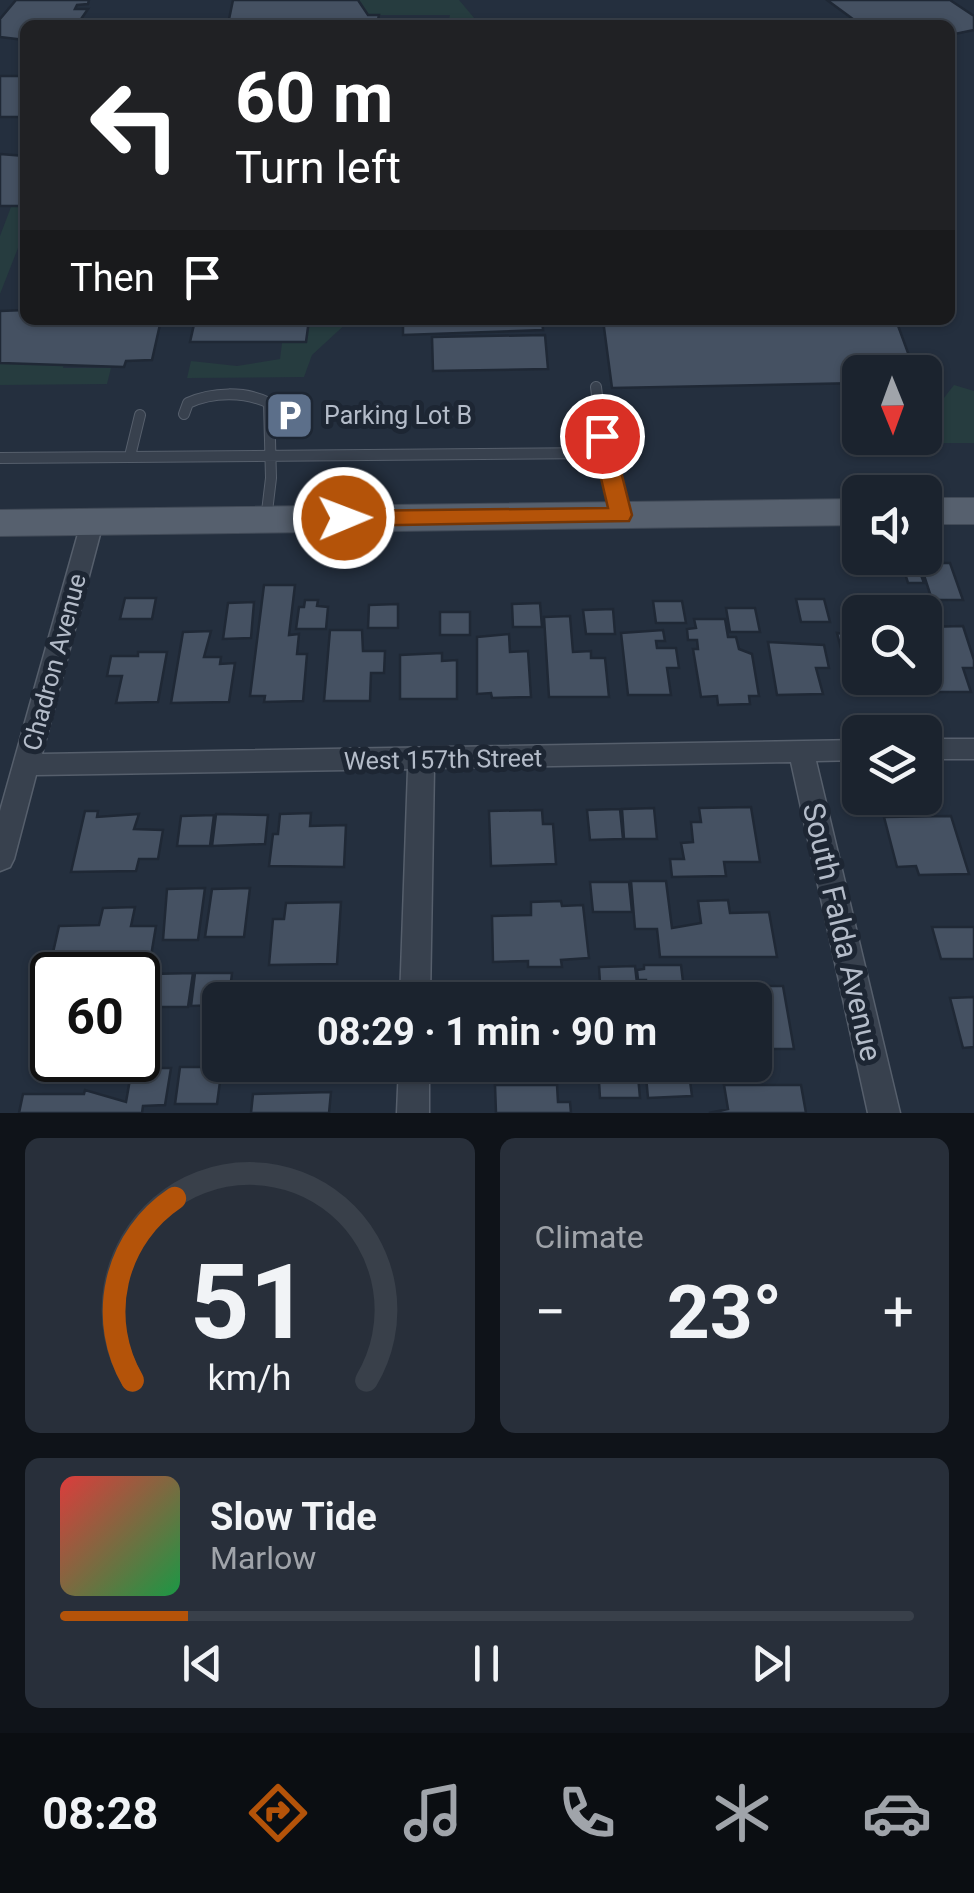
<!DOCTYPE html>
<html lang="en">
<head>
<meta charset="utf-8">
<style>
  body { margin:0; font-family:Roboto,sans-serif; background:#282f3a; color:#f1f3f6; height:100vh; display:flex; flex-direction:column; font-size:38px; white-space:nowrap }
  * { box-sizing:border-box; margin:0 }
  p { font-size:32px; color:#a0a4aa }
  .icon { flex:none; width:55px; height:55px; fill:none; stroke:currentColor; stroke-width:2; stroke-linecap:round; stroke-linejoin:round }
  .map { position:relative; height:1113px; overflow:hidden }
  .details { display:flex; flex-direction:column; gap:25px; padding:25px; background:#0f1319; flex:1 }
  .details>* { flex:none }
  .guide { position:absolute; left:20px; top:20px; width:935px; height:305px; border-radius:15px; box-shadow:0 2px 8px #0004,0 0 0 2px #39404a; background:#202124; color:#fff; overflow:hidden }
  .needle { width:65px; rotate:179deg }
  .fabs { position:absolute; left:842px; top:355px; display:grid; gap:20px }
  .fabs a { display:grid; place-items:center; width:100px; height:100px; border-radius:15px; background:#1b232e; box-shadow:0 2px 8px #0004,0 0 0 2px #39404a; font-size:50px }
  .speed { position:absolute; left:30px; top:952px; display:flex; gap:20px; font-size:50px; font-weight:700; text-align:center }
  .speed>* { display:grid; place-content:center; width:130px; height:130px; border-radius:50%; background:#1b232e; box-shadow:0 2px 8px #0004,0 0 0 2px #39404a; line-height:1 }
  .speed .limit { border:5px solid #111; border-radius:15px; background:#fff; color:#111 }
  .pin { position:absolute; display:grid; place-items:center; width:85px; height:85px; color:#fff; margin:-42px; border:5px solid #fff; border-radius:50%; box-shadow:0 2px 10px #0007 }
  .me { position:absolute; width:110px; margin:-55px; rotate:89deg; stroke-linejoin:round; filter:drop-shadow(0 0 8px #0008) }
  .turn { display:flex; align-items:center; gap:35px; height:210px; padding:0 50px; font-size:45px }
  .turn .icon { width:130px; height:130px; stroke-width:2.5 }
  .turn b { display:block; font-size:70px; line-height:85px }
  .then { display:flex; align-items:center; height:95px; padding:0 50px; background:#0003; gap:20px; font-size:38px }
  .big { font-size:75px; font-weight:700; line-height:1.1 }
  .details .widget { flex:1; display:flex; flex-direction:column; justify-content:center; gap:15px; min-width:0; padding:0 35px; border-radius:15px; background:#282f3a }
  .details .dial { align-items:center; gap:0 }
  .dial svg { height:260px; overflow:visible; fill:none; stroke:#39404a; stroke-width:7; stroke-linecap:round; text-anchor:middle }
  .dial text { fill:#f1f3f6; stroke:none }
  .song { display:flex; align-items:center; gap:30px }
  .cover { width:120px; height:120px; border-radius:15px; background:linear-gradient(135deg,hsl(0 70% 55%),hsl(140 70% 35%)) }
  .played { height:10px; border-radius:5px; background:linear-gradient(90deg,#b45309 15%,#39404a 15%) }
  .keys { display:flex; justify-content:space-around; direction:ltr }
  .heat { display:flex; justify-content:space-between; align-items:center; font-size:55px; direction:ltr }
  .details .tiles { flex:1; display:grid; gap:25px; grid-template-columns:1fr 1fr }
  .widget:last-child { grid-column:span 2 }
  .trip { position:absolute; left:202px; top:982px; width:570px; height:100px; border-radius:15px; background:#1b232e; box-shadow:0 2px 8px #0004,0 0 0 2px #39404a; font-weight:700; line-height:100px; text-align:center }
  .dock { display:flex; height:160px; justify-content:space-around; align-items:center; background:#0b0e12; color:#a0a4aa }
  .dock .icon { width:70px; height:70px }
  .dock .on { color:#b45309 }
  .dock b { font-size:45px; color:#f1f3f6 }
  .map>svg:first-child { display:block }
  .green { fill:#263c3f }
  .building { fill:#455162; stroke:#1f2835; stroke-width:2.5 }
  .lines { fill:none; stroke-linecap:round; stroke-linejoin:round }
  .lane-casing { stroke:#565f6c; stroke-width:12 }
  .street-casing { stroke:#565f6c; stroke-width:3 }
  .primary-casing { stroke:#414a57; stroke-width:2 }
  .lane { stroke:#38414e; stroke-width:10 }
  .street { fill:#38414e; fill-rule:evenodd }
  .primary { fill:#56606e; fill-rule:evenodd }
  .route { fill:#b45309; stroke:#753606; stroke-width:2.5 }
  .labels { text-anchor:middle; stroke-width:10; stroke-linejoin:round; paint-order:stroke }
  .poi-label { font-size:25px; fill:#b4bcc9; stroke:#1d2633; text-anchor:start }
  .street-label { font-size:25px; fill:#b4bcc9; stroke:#1d2633 }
  .near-street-label { font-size:30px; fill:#b4bcc9; stroke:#1d2633 }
</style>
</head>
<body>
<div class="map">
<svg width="974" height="1113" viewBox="0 0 974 1113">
  <rect width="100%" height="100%" fill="#242f3e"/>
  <!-- green -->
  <path class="green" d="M358 0H459L480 25H448L450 15H368Z
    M11 207H25V230L0 294V236Z
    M309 320H350L312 355 304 377 187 378 191 361 237 366 280 359 282 343 306 342Z
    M64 363 63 368H111L107 384 0 385V364Z
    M954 385 974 391V443H855L842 404H860V438H925V403H940Z"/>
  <!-- building -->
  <path class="building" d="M89 0 88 4 77 5 75 9H88L77 25H25V40L0 37V19L16 0Z
    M233 0H358L368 15H379L377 24 447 25H199L228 24Z
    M827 0H950L974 16V30L950 35V25H861Z
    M0 76H25V117H0Z
    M0 154 25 156V206H0Z
    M25 310V320H183H161L152 360 126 361 124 367 0 363V311Z
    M195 320H309L306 342H190Z
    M403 320H542L543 330 403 335Z
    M603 320H896L915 372H860V383L612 388Z
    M545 335 548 369 433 371 432 337Z
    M920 563H950L963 600H932Z
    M902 564H917L924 583H908Z
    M264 585H295L289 635 299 634 297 654H307L303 701 264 702 265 696H250Z
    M125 598H156L152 619H120Z
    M796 599H824L830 622H801Z
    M305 600H318L317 606 328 607 326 629H296L299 607H304Z
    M653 601H682L686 623H656Z
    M254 602 251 638 223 639 228 603Z
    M540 603 542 627H513L512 604Z
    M398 604V628H368L369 605Z
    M726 608H755L760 632H730Z
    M613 609 615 634H586L583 610Z
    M440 612H470V635H440Z
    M570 616 573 652 591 651V658H605L609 697H549L544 617Z
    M694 619H725L728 637H736L739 649 752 654 759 696H749L750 704 718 705 717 696 701 697 693 649H698L697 640H688L687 629 696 628Z
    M963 626 974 660V668H963L971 692H929L924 678 925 627Z
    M330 630H362L363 651H385L384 673H371L370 701H324Z
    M663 630 665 641H656L657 648H676L679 668H667L671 695H628L621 633Z
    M211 631 204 657H221L220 664 235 663 229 702 171 703 183 632Z
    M837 633 860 636V678H905L909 692 853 694Z
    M509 634 510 652 528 651 531 697 492 698 491 693 477 694V637Z
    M768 642 824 645 829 668H816L823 694 777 695Z
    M138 652H167L158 702 116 703 122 676H107L111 656H138Z
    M442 653V661L457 660V699H400V655Z
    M751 807 760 862H724L726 876 672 877 670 859H684L681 843 693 842 691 822H701L699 808Z
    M654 808 657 839H624L622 809Z
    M620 809 623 839 590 840 587 810Z
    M542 810 543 824H553L556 864 491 866 489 811Z
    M85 811H98L97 817 139 814 134 829 163 830 158 859H139L136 871 71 872Z
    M311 813 310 826 346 825 344 867 269 866 273 834H278L280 814Z
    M216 814 268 815 265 844 212 846Z
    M214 815 210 846H177L181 816Z
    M951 816 969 874 919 875 916 866 897 867 884 817Z
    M631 881H666L672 928 701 923 698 901 728 900 730 913 769 912 777 957H660L657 929H635Z
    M590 882H629L632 912H593Z
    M205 888 198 940H163L167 889Z
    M250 888 244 937H205L212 889Z
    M561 901 562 906 583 905 589 958 561 960 562 967H528V961L493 962 492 916 531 915V902Z
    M341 902 337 964 269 965 273 919H284L286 903Z
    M135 907 131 926H156L149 968 49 970 59 926 99 925 103 908Z
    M932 927H974V959H941Z
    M644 965H681L685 998 648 999 646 980H638L637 970 644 969Z
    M635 966 639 1000H601L599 967Z
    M193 973 188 1007H147L152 974Z
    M195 973H232L229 1000H220V1005L191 1006Z
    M724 986H783L794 1049H755V1000H719L726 998Z
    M493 992 565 994 566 1000H493Z
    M974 997V1047L963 1048 950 998Z
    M43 1000H52V1060H110L38 1063 41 1046H33Z
    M214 1019H220V1061H209Z
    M598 1065H637L640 1098H600Z
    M645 1065H688L692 1096 648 1098Z
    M180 1067H222L217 1104H175Z
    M132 1068H171L165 1105 143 1106 142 1113H19L23 1094H84L85 1090 126 1102Z
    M495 1085H557L558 1102H570L571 1113H496Z
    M724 1085H801L806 1113H709L728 1109Z
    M331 1092 329 1113H251L253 1094Z"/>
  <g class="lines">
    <defs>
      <path id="lane" d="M596 387 604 453 621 515
        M184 414 188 403C212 392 245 391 269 403L271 478 266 520
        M130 456 140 415
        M0 458 604 453"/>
      <path id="street" d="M92 515 103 523 42 754 860 740V760L816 761 900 1113H868L791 762 434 768 430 1000H400L408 769 36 775 14 859 10 867 0 871V811L81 523Z
        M925 739H974V759H925Z
        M399 1065H429V1113H397Z"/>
      <path id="primary" d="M925 498H974V524H925Z
        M860 499V525L0 536V510Z"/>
    </defs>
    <!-- lane casing -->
    <use href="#lane" class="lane-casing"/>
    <!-- street casing -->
    <use href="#street" class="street-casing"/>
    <!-- primary casing -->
    <use href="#primary" class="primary-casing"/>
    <!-- lane -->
    <use href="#lane" class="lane"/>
    <!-- street -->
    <use href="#street" class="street"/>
    <!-- primary -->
    <use href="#primary" class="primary"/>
  </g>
  <!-- route -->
  <path class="route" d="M602 430 612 436 632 515 629 521 344 526 333 518 344 511 608 508 591 436Z"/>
  <!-- icons -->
  <defs>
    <symbol id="parking-square" viewBox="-11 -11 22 22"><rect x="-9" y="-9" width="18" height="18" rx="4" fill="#5c6f8a" stroke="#1d2633"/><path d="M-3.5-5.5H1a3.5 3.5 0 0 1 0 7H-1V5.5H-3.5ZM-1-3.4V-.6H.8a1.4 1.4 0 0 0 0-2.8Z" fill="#fff"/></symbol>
  </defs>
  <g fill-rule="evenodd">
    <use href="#parking-square" x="262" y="388" width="55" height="55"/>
  </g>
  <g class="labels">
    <!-- poi labels -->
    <g class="poi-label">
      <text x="324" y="424">Parking Lot B</text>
    </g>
    <!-- street labels -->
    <g class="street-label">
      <text transform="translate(54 662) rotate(-75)" y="9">Chadron Avenue</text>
      <text transform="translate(443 759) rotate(-1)" y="9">West 157th Street</text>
    </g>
    <!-- near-street labels -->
    <g class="near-street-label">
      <text transform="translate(842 932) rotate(77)" y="10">South Falda Avenue</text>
    </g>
  </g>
</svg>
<div class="fabs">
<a><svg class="needle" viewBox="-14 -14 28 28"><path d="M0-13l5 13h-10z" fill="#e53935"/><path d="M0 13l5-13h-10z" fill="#a0a4aa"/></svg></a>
<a><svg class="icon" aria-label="sound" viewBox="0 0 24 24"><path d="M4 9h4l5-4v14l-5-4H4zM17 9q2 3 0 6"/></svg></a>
<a><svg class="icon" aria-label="search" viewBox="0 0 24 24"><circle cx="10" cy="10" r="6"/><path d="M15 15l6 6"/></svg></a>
<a><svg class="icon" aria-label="layers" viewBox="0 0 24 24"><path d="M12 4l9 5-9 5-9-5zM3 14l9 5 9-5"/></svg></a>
</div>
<div class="speed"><div class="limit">60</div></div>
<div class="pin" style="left:602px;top:436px;background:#d93025"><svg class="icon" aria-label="arrive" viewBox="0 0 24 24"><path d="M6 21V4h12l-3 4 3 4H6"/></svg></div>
<svg class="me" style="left:344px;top:518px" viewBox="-20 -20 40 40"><circle r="17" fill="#b45309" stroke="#fff" stroke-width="3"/><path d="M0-11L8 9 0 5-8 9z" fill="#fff"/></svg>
<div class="trip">08:29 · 1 min · 90 m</div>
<div class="guide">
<div class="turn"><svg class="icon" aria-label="left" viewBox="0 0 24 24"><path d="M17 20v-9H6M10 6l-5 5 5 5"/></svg><div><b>60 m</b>Turn left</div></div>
<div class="then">Then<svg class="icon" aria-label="arrive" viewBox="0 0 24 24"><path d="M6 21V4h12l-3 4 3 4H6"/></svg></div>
</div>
</div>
<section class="details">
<div class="tiles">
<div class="widget dial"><svg viewBox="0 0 100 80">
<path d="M14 69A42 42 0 1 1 86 69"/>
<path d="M14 69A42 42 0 0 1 27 13" stroke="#b45309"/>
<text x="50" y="56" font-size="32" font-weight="700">51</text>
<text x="50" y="72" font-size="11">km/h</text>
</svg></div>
<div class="widget"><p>Climate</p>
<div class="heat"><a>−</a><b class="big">23°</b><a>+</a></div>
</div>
<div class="widget">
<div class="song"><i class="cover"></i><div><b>Slow Tide</b><p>Marlow</p></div></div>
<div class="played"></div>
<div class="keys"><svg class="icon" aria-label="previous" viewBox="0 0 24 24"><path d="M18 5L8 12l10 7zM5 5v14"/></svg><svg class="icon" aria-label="pause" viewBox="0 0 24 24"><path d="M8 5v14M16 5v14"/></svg><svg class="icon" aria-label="next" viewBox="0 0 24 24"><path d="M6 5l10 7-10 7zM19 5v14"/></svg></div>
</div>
</div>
</section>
<nav class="dock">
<b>08:28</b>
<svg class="icon on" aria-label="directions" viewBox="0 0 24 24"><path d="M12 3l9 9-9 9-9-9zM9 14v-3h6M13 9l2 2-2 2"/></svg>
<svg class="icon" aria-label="music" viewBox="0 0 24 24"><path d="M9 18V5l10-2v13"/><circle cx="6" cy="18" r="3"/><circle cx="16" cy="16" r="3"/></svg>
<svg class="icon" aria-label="phone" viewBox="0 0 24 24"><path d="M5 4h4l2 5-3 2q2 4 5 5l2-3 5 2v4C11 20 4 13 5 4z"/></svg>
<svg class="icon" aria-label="climate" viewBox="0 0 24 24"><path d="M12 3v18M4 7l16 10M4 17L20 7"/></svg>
<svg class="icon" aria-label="car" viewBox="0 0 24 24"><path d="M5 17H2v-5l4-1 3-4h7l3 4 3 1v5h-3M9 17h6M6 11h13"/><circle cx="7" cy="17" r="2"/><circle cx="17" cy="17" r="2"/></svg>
</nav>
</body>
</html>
